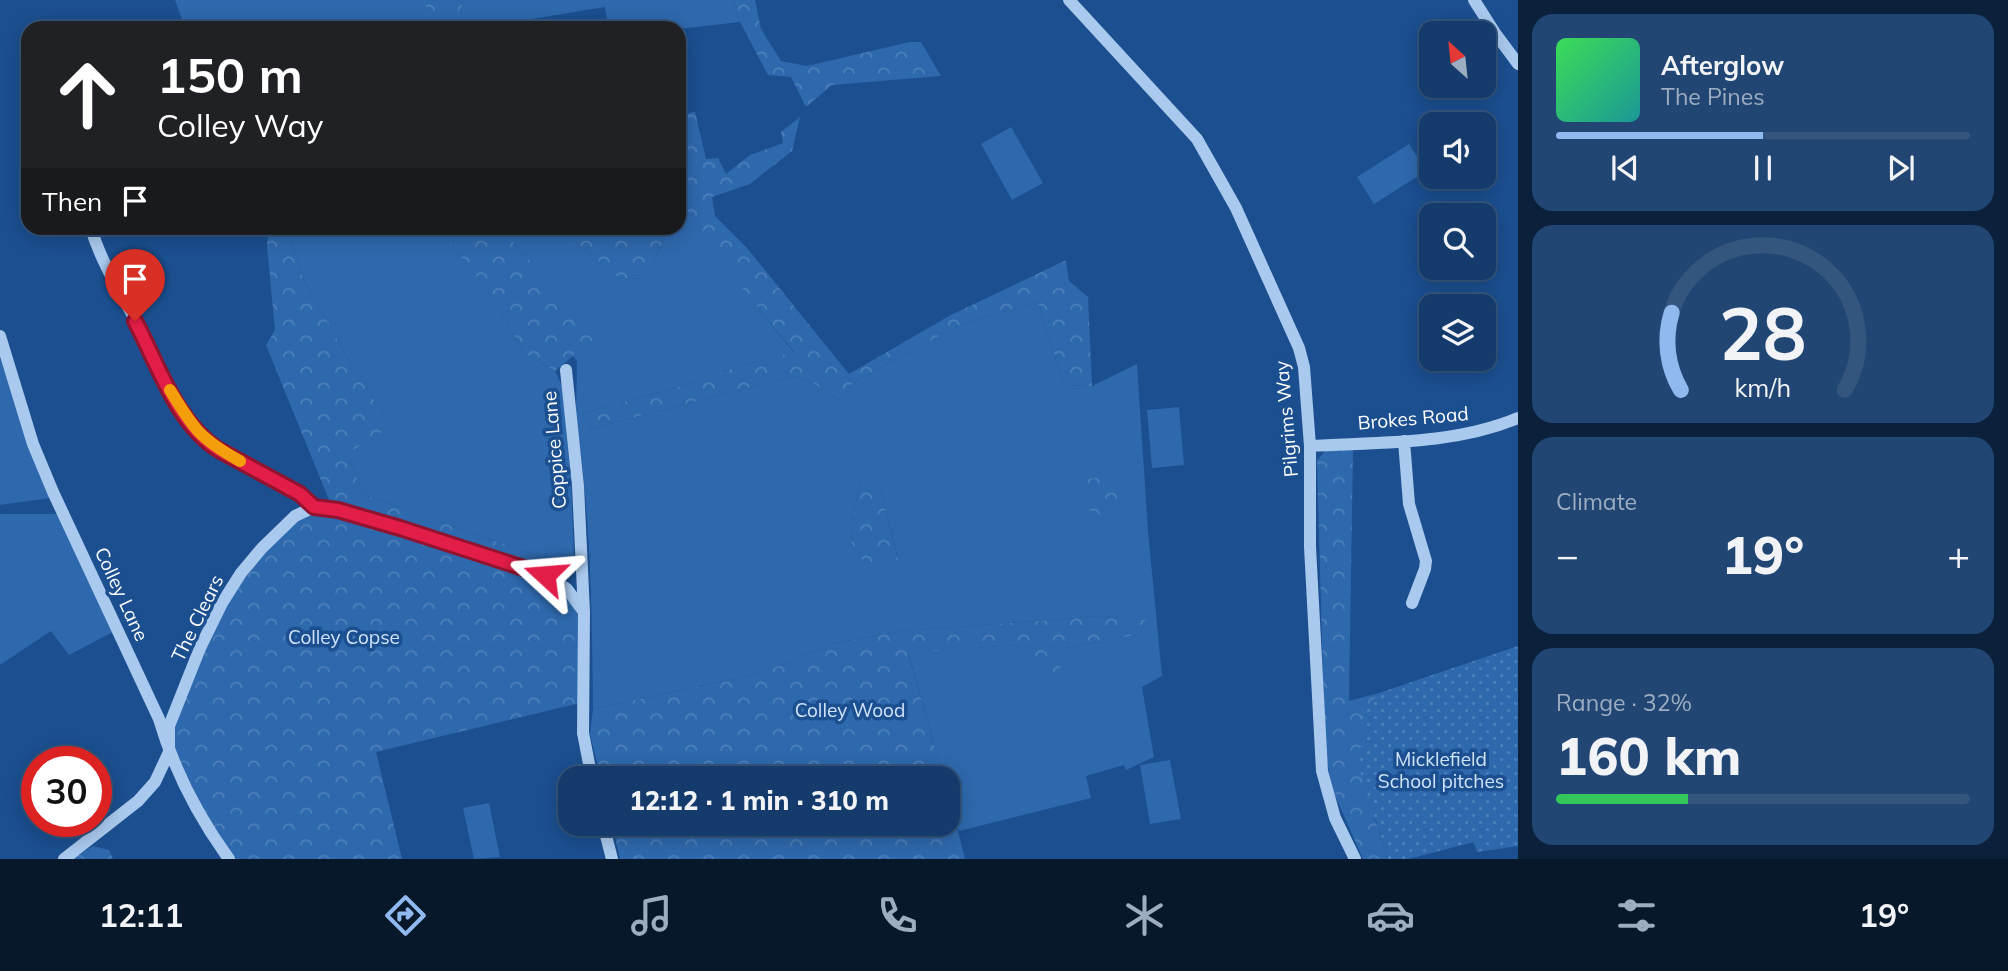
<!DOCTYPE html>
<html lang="en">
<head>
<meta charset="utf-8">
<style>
  body { margin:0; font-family:Mulish,sans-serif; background:#214673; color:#f1f3f6; height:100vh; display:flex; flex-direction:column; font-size:26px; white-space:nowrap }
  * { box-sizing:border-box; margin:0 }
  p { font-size:23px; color:#9dadc1 }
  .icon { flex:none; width:38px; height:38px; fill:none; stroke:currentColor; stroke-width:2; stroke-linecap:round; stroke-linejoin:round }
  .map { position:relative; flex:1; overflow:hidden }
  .details { display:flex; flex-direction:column; gap:14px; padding:14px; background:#0b203b; width:490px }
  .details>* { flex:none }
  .guide { position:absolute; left:21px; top:21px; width:665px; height:214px; border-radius:21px; box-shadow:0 4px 18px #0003,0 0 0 2px #33557e; background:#202124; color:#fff; overflow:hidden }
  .needle { width:46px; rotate:333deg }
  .buttons { position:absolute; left:1419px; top:21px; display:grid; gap:14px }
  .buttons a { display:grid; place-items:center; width:77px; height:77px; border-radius:14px; background:#143b6b; box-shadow:0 4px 18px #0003,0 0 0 2px #33557e; font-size:35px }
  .speed { position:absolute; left:21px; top:746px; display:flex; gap:14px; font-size:35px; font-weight:700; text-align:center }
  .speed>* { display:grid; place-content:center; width:91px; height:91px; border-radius:50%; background:#143b6b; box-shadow:0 4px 18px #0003,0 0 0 2px #33557e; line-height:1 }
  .speed .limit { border:10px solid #d22; background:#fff; color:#111 }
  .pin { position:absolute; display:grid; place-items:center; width:60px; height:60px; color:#fff; margin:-72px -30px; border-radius:50% 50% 50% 0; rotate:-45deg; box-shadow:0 0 7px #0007 }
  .pin .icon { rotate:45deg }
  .me { position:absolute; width:77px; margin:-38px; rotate:289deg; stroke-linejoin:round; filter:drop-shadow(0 0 5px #0008) }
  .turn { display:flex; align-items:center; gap:24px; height:147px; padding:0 21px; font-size:32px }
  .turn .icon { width:91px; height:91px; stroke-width:2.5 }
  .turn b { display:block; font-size:49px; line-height:60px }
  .then { display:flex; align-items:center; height:66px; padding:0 21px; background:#0003; gap:14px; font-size:26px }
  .big { font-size:52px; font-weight:800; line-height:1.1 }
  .details .widget { flex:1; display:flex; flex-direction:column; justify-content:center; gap:10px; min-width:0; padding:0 24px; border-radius:21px; background:#214673 }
  .details .dial { align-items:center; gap:0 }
  .dial svg { height:182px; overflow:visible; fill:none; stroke:#33557e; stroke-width:7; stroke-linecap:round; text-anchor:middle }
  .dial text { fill:#f1f3f6; stroke:none }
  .song { display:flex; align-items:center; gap:21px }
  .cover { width:84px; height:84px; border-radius:10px; background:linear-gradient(135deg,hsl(130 70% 55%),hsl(180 70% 35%)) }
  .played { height:7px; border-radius:4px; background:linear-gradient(90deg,#90b9f0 50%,#33557e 50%) }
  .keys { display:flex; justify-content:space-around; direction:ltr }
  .heat { display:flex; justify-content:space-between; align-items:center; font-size:38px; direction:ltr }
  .charge { height:10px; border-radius:5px; background:linear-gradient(90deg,#34c759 32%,#33557e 0) }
  .trip { position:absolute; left:558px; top:766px; width:402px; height:70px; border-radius:21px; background:#143b6b; box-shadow:0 4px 18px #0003,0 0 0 2px #33557e; font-weight:800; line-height:70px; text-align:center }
  .tabs { display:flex; height:112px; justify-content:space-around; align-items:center; background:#08182b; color:#9dadc1 }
  .tabs .icon { width:49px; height:49px }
  .tabs .on { color:#90b9f0 }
  .tabs b { font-size:32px; color:#f1f3f6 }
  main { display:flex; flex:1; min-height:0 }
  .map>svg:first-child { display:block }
  .green { fill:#2e69ad; fill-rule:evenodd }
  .forest { fill:url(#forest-crowns) }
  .park { fill:url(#park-dots) }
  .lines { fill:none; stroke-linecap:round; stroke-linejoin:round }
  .minor { stroke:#a9c9ee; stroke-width:12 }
  .route-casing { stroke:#92132f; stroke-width:18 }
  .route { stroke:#e11d48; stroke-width:12 }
  .slow { stroke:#f59e0b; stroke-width:12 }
  .labels { text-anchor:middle; stroke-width:7; stroke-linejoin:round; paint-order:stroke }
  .street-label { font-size:19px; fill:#fff; stroke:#1b4f8f }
  .park-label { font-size:19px; fill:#cfe3fa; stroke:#1b4f8f }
</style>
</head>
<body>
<main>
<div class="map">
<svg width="1518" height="859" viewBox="0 0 1518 859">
  <defs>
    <pattern id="forest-crowns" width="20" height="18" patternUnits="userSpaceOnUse" patternTransform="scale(1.75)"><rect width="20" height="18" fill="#2e69ad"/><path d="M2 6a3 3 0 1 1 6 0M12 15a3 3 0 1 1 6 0" fill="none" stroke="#4d80b9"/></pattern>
    <pattern id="park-dots" width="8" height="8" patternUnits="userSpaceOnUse" patternTransform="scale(1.75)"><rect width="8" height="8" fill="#2e69ad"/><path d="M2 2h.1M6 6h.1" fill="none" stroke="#4d80b9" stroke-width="1.8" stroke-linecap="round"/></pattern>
  </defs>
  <rect width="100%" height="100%" fill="#1b4f8f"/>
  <!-- green -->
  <path class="green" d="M175 0H428L419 28H185Z
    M463 0H733L740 22 679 29 609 28 605 7 532 19 527 28H459Z
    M1011 127 1043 183 1012 200 981 144Z
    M1409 144 1426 171 1374 204 1357 177Z
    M680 210 794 353 739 366 671 389 603 407 576 417 577 361 573 356 596 336 501 228 561 229 620 279 646 278 669 228H679Z
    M287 228H439L496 303 524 353 555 371 562 386 571 481 574 560 559 563 364 495 347 454 380 432 389 423 344 352 303 278Z
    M1038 302 1064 385 1092 386 1137 364 1148 531 1162 676 1142 687 1154 757 1126 770 1124 765 1086 776 1091 798 959 831 949 796 948 779H944L908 652 1017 645 1042 680 1065 648 1140 634 1145 620 1101 616 902 631 832 644 761 673 593 709C592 616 591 524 578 432L794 376 811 382 839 400 855 381 962 324ZM860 483H879L898 558 851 549 854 511Z
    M0 358 50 498 0 505Z
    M1179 407 1184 465 1152 468 1147 410Z
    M0 514H58L113 632 69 655 51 631 0 665Z
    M1170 760 1181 819 1150 824 1140 765Z
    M489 803 500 857 474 859 463 808Z"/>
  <!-- forest -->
  <path class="forest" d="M428 0H463L459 28H419Z
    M733 0H755L761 29 781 61 807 66 910 42H921L941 76 832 85 806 107 791 77 768 75 740 22Z
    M695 112 706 159 718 158 726 174 750 155 783 143 781 132 800 117 792 151 750 184 712 197 715 216 747 248 849 374 949 316 1066 260 1069 281 1088 297 1092 386 1064 385 1038 302 962 324 855 381 839 400 811 382 794 376 578 432 576 417 603 407 671 389 739 366 794 352 679 211V187L688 179 679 115Z
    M274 228H287L303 278 344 352 389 423 381 432 347 454 364 495 559 563 554 571 329 500 266 345 275 330 267 246 268 235Z
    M439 228H501L597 336 555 371 524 353 496 303Z
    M552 228H669L646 278 620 279 561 229Z
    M1353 448 1349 701 1379 693 1362 717 1367 739 1375 819 1388 859H1363L1333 791 1325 752 1317 460 1327 449Z
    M1118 476 1123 510 1098 520 1085 503V479Z
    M860 483H879L898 559 873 569 851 549 854 511Z
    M314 507 546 575 584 612V702L376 752 402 859H229L189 798 169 726 241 573Z
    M1102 616 1146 620 1141 634 1065 648 1055 686 1042 681 1017 645 908 653 944 779H601L590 734 593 709 761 673 832 644 902 631Z
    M949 796 965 859H620L612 824H948Z
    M93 846 109 850 113 859H72Z"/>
  <!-- park -->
  <path class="park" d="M1518 646V846L1477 852 1474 842 1408 859H1388L1355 755 1367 739 1361 717 1379 693Z"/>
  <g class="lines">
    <!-- minor -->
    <path class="minor" d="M1069 0 1197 139 1236 208 1299 348 1304 367 1310 446V547L1322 771 1335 818 1355 859
      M1474 0 1495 33 1518 64
      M91 228C101 263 123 296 140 329 158 365 177 418 209 443 241 469 284 479 314 507
      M0 336 33 444 53 492 159 719C174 770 197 815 229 859
      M566 370 578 486 584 612 583 733 592 779
      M1404 441 1409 504 1426 561 1425 569 1412 603
      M1310 446C1380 442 1453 445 1518 418
      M603 824 612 859
      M64 859 138 801 155 782 169 752V726L200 648 222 603 241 573 262 548 295 516 314 507 338 510 400 528 546 575 567 589 584 612"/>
  </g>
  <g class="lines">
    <defs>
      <path id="route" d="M135 321C158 364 176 423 219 450L300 494 314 507 338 510 400 528 545 575"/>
    </defs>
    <!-- route casing -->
    <use href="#route" class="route-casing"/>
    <!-- route -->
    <use href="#route" class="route"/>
    <!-- slow -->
    <path class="slow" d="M170 390C193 428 200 439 240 461"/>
  </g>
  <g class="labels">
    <!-- street labels -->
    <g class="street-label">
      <text transform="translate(1413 418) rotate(-5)" y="7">Brokes Road</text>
      <text transform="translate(1286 419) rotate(-95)" y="7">Pilgrims Way</text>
      <text transform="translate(554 450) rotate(-95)" y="7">Coppice Lane</text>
      <text transform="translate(122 594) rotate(65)" y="7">Colley Lane</text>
      <text transform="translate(197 618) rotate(-64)" y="7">The Clears</text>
    </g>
    <!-- park labels -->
    <g class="park-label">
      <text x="344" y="644">Colley Copse</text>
      <text x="850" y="717">Colley Wood</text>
      <text x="1441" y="766">Micklefield<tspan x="1441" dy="22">School pitches</tspan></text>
    </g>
  </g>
</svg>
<div class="buttons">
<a><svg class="needle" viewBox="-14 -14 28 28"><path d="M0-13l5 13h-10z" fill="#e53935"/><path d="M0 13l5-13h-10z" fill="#9dadc1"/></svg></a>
<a><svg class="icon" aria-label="sound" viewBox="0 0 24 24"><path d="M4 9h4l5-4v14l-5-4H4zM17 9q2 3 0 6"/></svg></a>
<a><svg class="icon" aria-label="search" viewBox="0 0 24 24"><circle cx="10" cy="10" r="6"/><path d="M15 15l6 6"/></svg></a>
<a><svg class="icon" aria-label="layers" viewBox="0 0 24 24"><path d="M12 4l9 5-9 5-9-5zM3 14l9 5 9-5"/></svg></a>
</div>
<div class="speed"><div class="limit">30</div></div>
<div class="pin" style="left:135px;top:321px;background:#d93025"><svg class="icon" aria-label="arrive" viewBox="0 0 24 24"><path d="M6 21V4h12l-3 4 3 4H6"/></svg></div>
<svg class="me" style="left:545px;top:575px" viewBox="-20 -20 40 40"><path d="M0-17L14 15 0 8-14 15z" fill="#e11d48" stroke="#fff" stroke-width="4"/></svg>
<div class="trip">12:12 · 1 min · 310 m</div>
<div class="guide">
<div class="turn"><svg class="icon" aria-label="ahead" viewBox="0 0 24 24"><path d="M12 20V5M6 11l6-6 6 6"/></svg><div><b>150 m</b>Colley Way</div></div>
<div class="then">Then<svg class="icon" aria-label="arrive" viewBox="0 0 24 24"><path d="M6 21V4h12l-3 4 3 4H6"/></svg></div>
</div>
</div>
<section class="details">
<div class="widget">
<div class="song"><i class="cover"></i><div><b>Afterglow</b><p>The Pines</p></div></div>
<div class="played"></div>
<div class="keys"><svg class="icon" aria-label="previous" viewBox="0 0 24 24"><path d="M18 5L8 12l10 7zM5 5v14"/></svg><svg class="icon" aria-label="pause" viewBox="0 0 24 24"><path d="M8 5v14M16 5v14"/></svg><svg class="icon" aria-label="next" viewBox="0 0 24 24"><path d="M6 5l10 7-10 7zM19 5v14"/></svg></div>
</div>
<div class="widget dial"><svg viewBox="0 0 100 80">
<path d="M14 69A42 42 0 1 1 86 69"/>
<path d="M14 69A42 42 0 0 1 10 35" stroke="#90b9f0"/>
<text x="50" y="56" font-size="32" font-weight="700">28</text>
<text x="50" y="72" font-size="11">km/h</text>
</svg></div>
<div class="widget"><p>Climate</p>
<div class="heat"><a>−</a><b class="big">19°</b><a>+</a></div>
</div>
<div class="widget"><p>Range · 32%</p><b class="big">160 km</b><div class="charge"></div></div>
</section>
</main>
<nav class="tabs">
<b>12:11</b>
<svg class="icon on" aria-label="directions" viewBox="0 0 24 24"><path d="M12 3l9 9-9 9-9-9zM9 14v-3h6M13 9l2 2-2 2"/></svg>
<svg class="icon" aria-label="music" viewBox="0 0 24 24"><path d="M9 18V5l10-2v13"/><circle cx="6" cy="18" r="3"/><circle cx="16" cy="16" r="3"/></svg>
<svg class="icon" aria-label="phone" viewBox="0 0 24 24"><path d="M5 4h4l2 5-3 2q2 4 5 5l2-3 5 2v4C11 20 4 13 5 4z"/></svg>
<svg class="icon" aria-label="climate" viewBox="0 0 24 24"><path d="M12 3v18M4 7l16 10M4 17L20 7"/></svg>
<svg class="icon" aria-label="car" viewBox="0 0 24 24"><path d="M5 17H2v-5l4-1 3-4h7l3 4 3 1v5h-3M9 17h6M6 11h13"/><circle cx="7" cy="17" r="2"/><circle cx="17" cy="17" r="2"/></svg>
<svg class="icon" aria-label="filters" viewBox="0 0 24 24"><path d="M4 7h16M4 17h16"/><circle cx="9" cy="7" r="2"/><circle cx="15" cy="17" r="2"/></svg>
<b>19°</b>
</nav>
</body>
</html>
